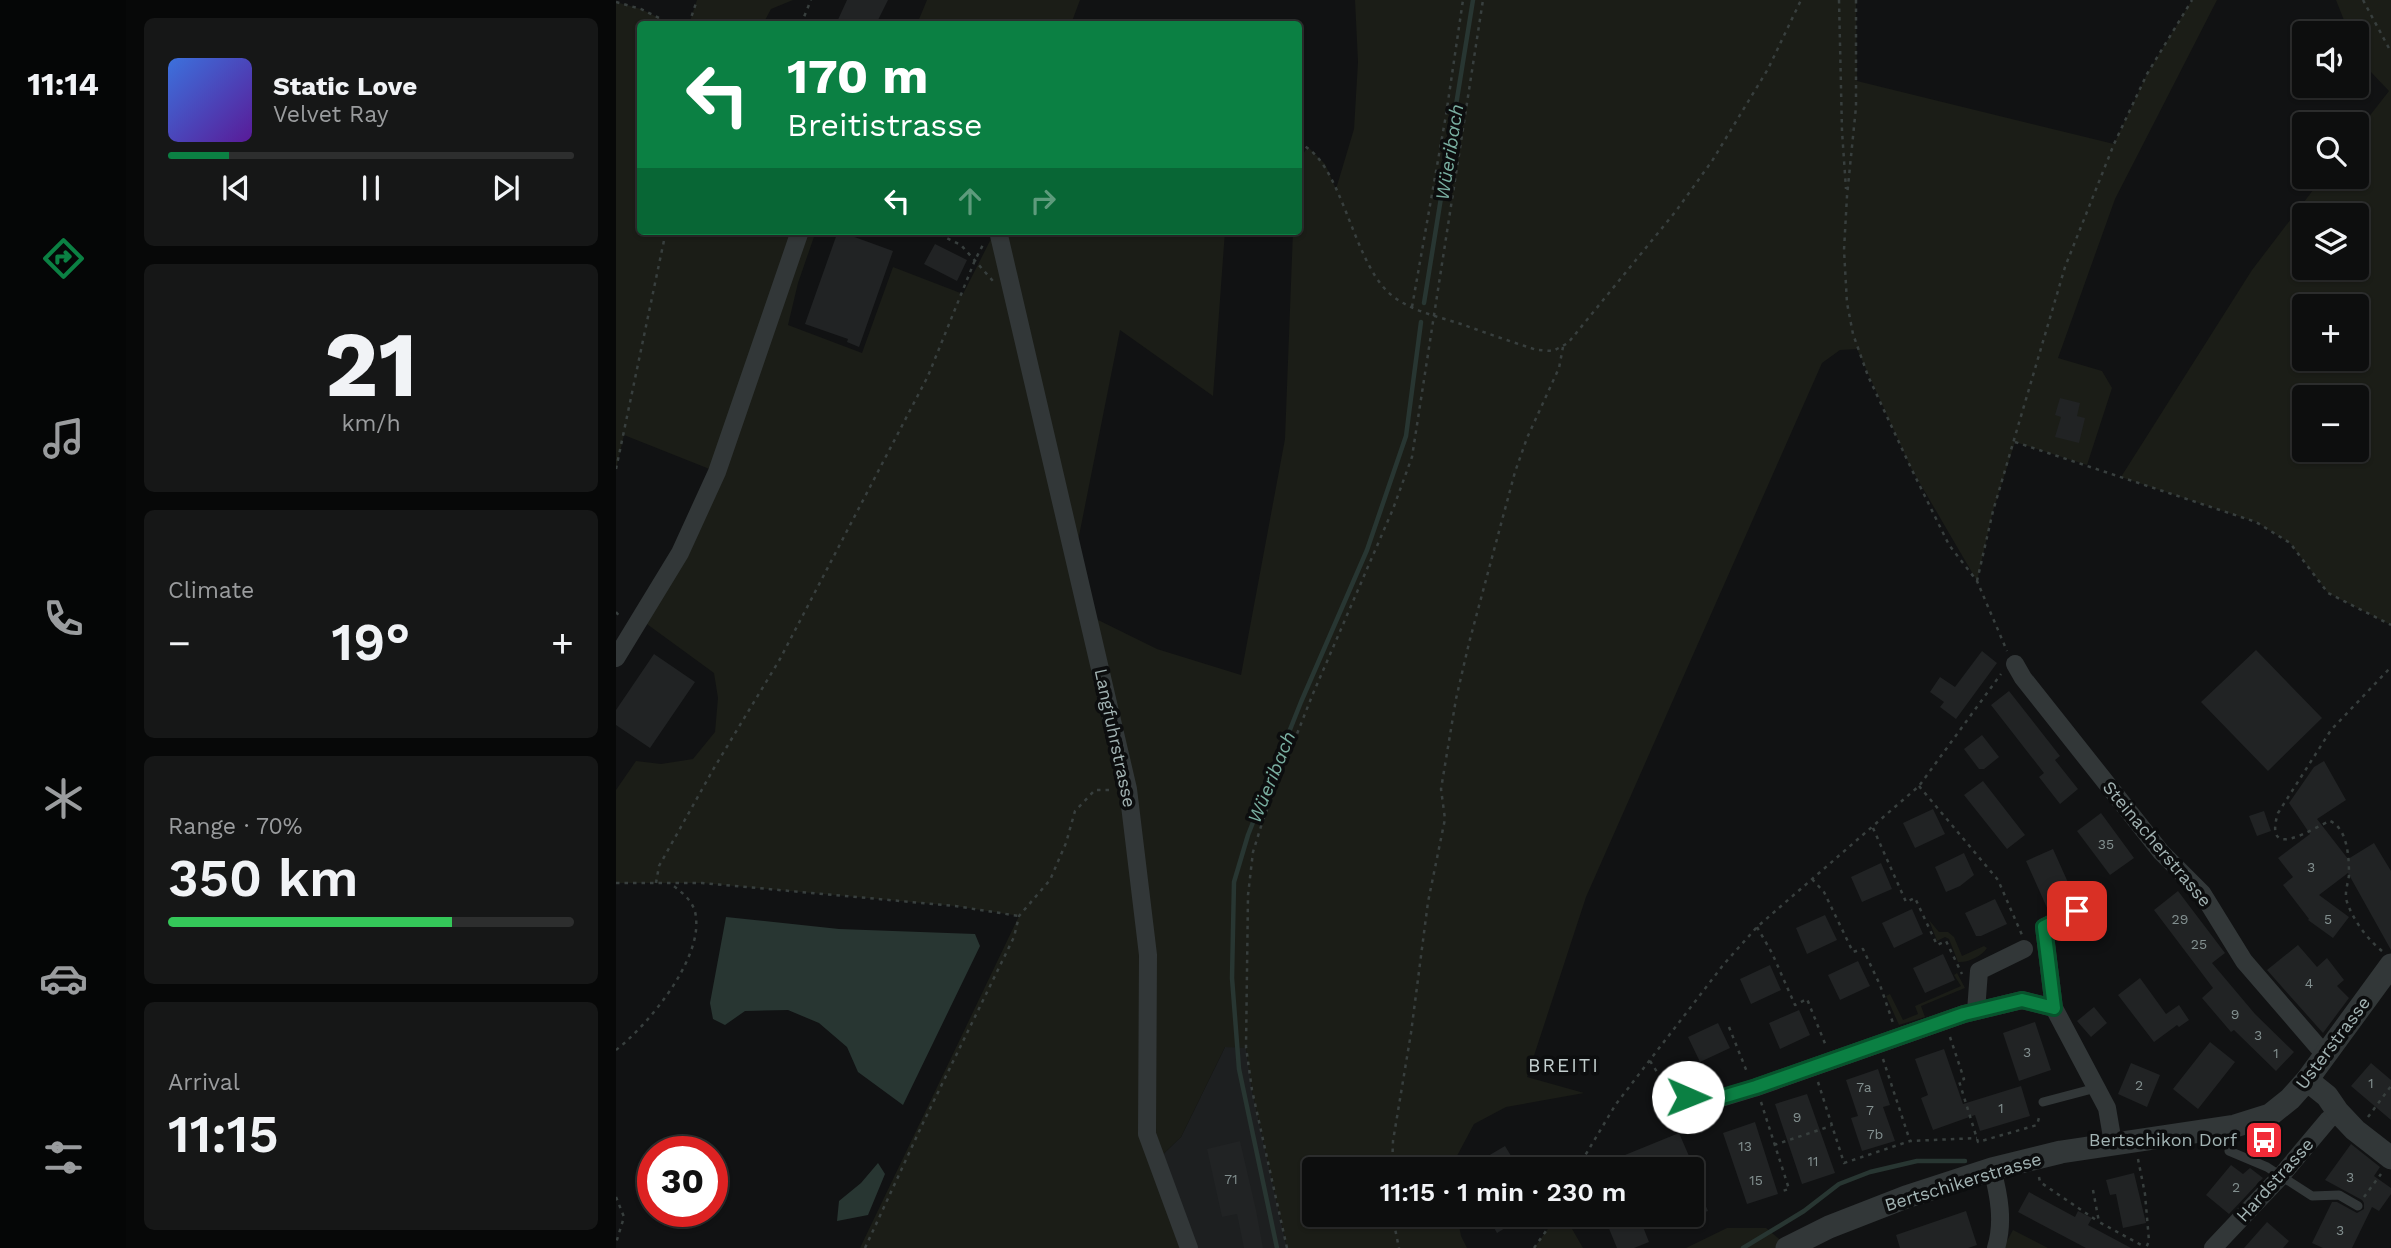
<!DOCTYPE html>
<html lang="en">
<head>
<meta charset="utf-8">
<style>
  body { margin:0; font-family:"Work Sans",sans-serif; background:#161717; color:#f1f3f6; height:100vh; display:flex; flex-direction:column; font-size:26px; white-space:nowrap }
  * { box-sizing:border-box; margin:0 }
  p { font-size:23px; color:#9a9c9e }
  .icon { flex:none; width:38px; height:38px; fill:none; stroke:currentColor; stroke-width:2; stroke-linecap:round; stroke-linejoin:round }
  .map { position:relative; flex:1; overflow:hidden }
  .sheet { display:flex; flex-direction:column; gap:18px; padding:18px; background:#070808; width:490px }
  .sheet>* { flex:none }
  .banner { position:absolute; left:21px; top:21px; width:665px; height:214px; border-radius:7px; box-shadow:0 2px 5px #0004,0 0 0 2px #2d2e2e; background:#0b8043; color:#fff; overflow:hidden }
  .tools { position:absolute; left:1676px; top:21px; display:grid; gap:14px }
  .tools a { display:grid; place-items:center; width:77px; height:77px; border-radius:7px; background:#0d0e0e; box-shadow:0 2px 5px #0004,0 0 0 2px #2d2e2e; font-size:35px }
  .speed { position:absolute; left:21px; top:1136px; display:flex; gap:14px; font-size:35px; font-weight:700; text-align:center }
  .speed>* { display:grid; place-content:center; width:91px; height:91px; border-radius:50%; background:#0d0e0e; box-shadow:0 2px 5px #0004,0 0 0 2px #2d2e2e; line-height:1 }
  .speed .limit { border:10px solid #d22; background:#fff; color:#111 }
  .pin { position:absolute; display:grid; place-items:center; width:60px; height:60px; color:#fff; margin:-30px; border-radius:14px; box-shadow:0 4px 10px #0006 }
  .me { position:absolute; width:77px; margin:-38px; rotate:91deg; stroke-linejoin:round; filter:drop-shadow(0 0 5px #0008) }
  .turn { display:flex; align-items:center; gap:24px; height:147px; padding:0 35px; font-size:32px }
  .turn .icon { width:91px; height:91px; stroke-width:2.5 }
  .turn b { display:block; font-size:49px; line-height:60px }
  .lanes { display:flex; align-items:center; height:66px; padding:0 35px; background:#0003; justify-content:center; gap:35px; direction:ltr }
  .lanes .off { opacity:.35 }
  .big { font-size:52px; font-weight:600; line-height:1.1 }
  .sheet .widget { flex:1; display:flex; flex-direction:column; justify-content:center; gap:10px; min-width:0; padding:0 24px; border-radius:10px; background:#161717 }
  .sheet .dial { align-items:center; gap:0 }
  .dial b { font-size:91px; line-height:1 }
  .song { display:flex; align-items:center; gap:21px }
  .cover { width:84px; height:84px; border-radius:10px; background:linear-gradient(135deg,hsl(220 70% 55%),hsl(270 70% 35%)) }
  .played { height:7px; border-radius:4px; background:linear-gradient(90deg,#0b8043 15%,#2d2e2e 15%) }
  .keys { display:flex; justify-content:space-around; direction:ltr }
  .heat { display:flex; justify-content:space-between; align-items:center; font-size:38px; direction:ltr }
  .charge { height:10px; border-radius:5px; background:linear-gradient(90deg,#34c759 70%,#2d2e2e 0) }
  .trip { position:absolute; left:686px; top:1157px; width:402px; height:70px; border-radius:7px; background:#0d0e0e; box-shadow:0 2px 5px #0004,0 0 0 2px #2d2e2e; font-weight:600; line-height:70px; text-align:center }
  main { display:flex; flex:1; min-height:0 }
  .tabs { display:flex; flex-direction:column; width:126px; justify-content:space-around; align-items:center; background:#050606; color:#9a9c9e }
  .tabs .icon { width:49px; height:49px }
  .tabs .current { color:#0b8043 }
  .tabs b { font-size:32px; color:#f1f3f6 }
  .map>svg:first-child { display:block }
  .built { fill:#1d1f20 }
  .green { fill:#1b1d17; fill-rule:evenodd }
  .water { fill:#283632 }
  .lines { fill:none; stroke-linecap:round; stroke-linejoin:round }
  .stream { stroke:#283632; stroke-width:4.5 }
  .building { fill:#212324 }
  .path { stroke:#383f3e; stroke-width:2.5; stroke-dasharray:3.5 5; stroke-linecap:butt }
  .service { stroke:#323738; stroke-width:9 }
  .minor { stroke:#323738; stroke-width:18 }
  .tertiary { stroke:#323738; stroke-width:23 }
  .route-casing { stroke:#07532c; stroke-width:18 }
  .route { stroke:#0b8043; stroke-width:12 }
  .labels { text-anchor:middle; stroke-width:7; stroke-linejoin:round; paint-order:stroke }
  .number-label { font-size:14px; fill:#828f8f }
  .street-label { font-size:18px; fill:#a2b3b3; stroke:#0c0d0e }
  .poi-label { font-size:18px; fill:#a2b3b3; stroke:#0c0d0e; text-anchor:end }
  .water-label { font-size:19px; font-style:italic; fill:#79afa1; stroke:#0c0d0e }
  .neighbourhood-label { font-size:19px; letter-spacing:2px; fill:#c3cfcf; stroke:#0c0d0e }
</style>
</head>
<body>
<main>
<nav class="tabs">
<b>11:14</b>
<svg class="icon current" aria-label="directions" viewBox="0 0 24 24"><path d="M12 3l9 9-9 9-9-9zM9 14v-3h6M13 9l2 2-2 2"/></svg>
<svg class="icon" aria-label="music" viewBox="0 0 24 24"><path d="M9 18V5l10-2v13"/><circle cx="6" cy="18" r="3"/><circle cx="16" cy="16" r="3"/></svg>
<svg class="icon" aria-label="phone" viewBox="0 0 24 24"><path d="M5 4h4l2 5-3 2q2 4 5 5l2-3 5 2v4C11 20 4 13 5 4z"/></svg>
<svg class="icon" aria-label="climate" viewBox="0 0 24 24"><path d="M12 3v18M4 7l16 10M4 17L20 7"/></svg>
<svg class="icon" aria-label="car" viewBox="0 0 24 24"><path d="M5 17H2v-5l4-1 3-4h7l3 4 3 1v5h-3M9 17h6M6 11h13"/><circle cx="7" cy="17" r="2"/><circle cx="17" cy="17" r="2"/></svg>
<svg class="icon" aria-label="filters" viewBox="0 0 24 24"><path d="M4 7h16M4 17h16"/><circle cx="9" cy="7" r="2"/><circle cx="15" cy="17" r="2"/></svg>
</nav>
<section class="sheet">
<div class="widget">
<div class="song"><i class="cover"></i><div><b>Static Love</b><p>Velvet Ray</p></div></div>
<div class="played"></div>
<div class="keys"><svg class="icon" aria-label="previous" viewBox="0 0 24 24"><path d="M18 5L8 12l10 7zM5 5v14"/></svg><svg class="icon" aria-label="pause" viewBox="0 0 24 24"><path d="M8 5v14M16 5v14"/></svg><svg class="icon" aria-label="next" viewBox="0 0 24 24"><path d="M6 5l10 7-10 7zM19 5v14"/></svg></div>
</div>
<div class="widget dial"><b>21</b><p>km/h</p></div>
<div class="widget"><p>Climate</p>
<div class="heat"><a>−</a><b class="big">19°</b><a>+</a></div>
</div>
<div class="widget"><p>Range · 70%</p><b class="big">350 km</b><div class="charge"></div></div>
<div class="widget"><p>Arrival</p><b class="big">11:15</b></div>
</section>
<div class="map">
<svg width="1775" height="1248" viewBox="0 0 1775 1248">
  <rect width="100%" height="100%" fill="#111213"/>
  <!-- built -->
  <path class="built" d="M609 1047H630L636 1090 671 1248H573L541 1160 565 1137Z"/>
  <!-- green -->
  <path class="green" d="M81 0H177L155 9 147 24H73Z
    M311 0H464L455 24H301Z
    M739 0H1240L1241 81 1498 144 1531 74 1576 0H1601L1499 199 1442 358 1486 371 1496 388 1471 465 1399 442 1377 511 1361 581 1295 468 1241 349 1224 350 1206 363 970 897 911 1077 968 1093 890 1107 858 1124 834 1169H698V1214L841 1215 845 1236 851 1248H671L636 1090 630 1048 609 1047 565 1137 541 1160 573 1248H244L403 916 339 906 86 883H0V790L20 761 45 764 77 759 99 732 102 698 98 673 24 619 101 472 8 435 0 469V2L25 9 55 24H24V231H200L182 283 172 325 246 353 277 267 347 294 379 231H609L597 396 504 330 459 556 474 616 541 649 625 675 669 439 677 231H682L683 159 692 147 709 164 720 189 738 129 742 62Z
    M1720 0H1775V625L1712 593 1674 543 1640 522 1505 477 1636 270 1707 177H1741V132L1773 91C1754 70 1741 63 1741 33H1733ZM1689 215H1741V268H1689ZM1689 306H1741V359H1689ZM1689 397H1741V450H1689Z
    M1313 920 1323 932H1332L1338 937 1346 956 1368 946 1371 948C1366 956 1352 963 1342 962L1333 939 1329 937 1321 941Z
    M1341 973 1349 988 1305 1006 1309 1017 1283 1025 1270 996 1274 994 1287 1020 1302 1014 1299 1006 1345 986 1338 975Z
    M942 1215H948L967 1248H918Z
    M1111 1228H1150L1174 1248H1070Z
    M1397 1230 1432 1248H1387Z"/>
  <!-- water -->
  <path class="water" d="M110 917 223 929 359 934 364 946 287 1105 242 1072 231 1047 203 1023 172 1010 129 1011 109 1025 97 1019 94 1003Z
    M262 1163 269 1174 252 1215 221 1221 223 1201 245 1183Z"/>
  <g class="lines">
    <!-- stream -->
    <path class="stream" d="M808 303 857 0
      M661 1248 623 1069 616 978 618 882 632 835 685 702 751 550 790 436 805 322
      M1127 1248 1188 1211 1223 1184 1254 1172 1301 1161H1349"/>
  </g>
  <!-- building -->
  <path class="building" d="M231 0H272L260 24H220Z
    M222 231 277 251 243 347 231 342 232 339 189 324Z
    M319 244 351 260 341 281 308 264Z
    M1444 398 1464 403 1461 416 1469 418 1463 443 1439 437 1445 417 1439 415Z
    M1640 650 1706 718 1652 771 1585 702Z
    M1366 651 1381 663 1340 719 1324 707 1328 702 1314 692 1324 677 1339 687Z
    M38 654 79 682 34 748 0 725V710Z
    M1393 691 1444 756 1439 760 1462 789 1444 804 1423 777 1428 773 1375 705Z
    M1366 735 1383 757 1368 769H1363L1348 749Z
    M1708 761 1730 800 1701 819 1732 859 1758 843 1775 871V950L1732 873 1703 895 1733 917 1717 938 1692 920 1693 919 1667 885 1677 877 1662 858 1694 834 1673 803 1698 767Z
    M1367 781 1409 835 1391 849 1348 795Z
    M1317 809 1329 834 1299 848 1287 823Z
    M1648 811 1655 831 1641 836 1633 816Z
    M1485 813 1518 858 1494 875 1461 831Z
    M1437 849 1459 898 1432 910 1410 861Z
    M1348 853 1358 875 1344 886 1330 892 1319 867Z
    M1265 863 1276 889 1246 902 1235 877Z
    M1562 891 1609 953 1596 963 1639 1014 1678 1052 1660 1071 1618 1030 1615 1032 1586 998 1597 988 1538 910Z
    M1379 899 1391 924 1365 936H1360L1349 913Z
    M1296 909 1307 934 1278 948 1266 923Z
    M1209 915 1221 940 1191 954 1180 928Z
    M1682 945 1701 967 1711 958 1728 980 1721 986 1733 998 1707 1033 1651 970Z
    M1327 954 1339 980 1309 993 1297 968Z
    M1242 961 1254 986 1224 1000 1212 975Z
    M1154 965 1165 990 1135 1004 1124 979Z
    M1524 978 1550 1014 1563 1005 1573 1020 1563 1027 1561 1025 1538 1042 1502 995Z
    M1478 1007 1491 1023 1475 1037 1461 1021Z
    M1183 1010 1194 1035 1164 1049 1153 1023Z
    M1419 1022 1435 1070 1403 1081 1387 1033Z
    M1102 1023 1114 1048 1084 1062 1072 1037Z
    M1594 1042 1619 1062 1582 1109 1557 1089Z
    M1328 1049 1347 1104 1405 1086 1414 1116 1364 1131 1359 1115 1317 1130 1305 1098 1312 1095 1299 1059Z
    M1515 1063 1544 1075 1531 1107 1502 1094Z
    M1755 1063 1775 1080V1120L1735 1086Z
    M1262 1069 1274 1105 1267 1107 1279 1141 1246 1151 1235 1118 1242 1116 1230 1080Z
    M1191 1094 1219 1173 1186 1184 1159 1104Z
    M1139 1122 1162 1194 1131 1204 1107 1133Z
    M1063 1133 1073 1156 1042 1169H1015L1009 1155Z
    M624 1141 640 1210 647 1248H628L621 1214 606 1217 591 1149Z
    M1735 1144 1764 1167 1758 1176 1775 1188V1194L1763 1211 1756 1207 1736 1248H1707L1696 1243 1716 1202H1721L1741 1213 1748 1209V1203L1746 1200 1709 1180Z
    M889 1146 903 1169H850Z
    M1615 1165 1627 1174 1634 1168 1647 1178 1613 1214 1590 1195Z
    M1518 1173 1530 1223 1507 1228 1500 1194 1494 1195 1490 1180Z
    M1076 1175 1092 1211 1076 1217Z
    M1413 1192 1459 1217 1462 1211 1476 1218 1472 1225 1515 1248H1470L1402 1212Z
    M1350 1211 1361 1245 1352 1248H1284L1280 1235Z
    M870 1214H912L881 1233Z
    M987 1214H1022L1033 1242 1018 1248H1001Z
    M1651 1222 1673 1241 1667 1248H1628Z"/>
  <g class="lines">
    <!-- path -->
    <path class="path" d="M1223 0 1226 131 1230 189
      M1240 0V107L1231 196 1228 250 1231 303 1237 334 1252 376 1295 468 1333 545 1361 581 1391 651
      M1747 0 1775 52
      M0 2 25 9 55 24
      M73 24 81 0
      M185 24 195 0
      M682 143C725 158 735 257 772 292 791 310 820 316 845 324 870 333 896 342 921 350L937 351 952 343 1060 211 1096 161 1152 69 1185 0
      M316 231 345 245 377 281
      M402 231H407
      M796 307 830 115 847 0
      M1399 442 1640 522 1674 543 1712 593 1775 625
      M0 469 50 231
      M1361 581 1377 511 1449 267 1498 144 1531 74 1576 0
      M0 612 5 618
      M1303 786 1382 880 1406 935
      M1257 828 1290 902 1299 898 1321 945 1330 941 1346 974
      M1196 879 1208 892 1237 952 1247 949 1264 985 1277 1023
      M0 883H86L339 906 403 916
      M40 883 43 866 98 768 164 659 312 376 359 260 368 243
      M1141 927 1156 953 1179 1005 1191 999 1210 1046
      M1766 951C1752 940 1737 920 1731 902 1728 893 1732 884 1733 875 1733 858 1732 829 1714 821 1695 829 1647 862 1662 813L1715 730 1775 667
      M1113 1027 1131 1072
      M1334 1037 1348 1079 1343 1081 1362 1142 1421 1125 1424 1114
      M0 1050C32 1025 85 961 80 918 79 902 67 893 55 884
      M1267 1059 1294 1141
      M1034 1061 1052 1089 1056 1091
      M1202 1082 1228 1163 1294 1141 1361 1138
      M1145 1102 1173 1189 1163 1192
      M1752 1117 1775 1086
      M1158 1145 1215 1126
      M1522 1159 1529 1194 1533 1241 1530 1248
      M776 1169 777 1141 795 1033 812 902 829 819 825 789 840 699 853 643 899 472 911 438 943 368 947 347
      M961 1169 1000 1104 1108 964 1141 927 1303 786 1385 674
      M1423 1177 1424 1182 1483 1222
      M1477 1190 1483 1222 1529 1247
      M0 1197 8 1217 0 1243
      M1748 1197 1765 1174
      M776 1214 783 1248
      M249 1248 307 1123 398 937 403 916 434 880 450 843 459 811 479 790H495
      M671 1248 636 1090 630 1047 632 895 637 852 647 820 696 696 777 509 796 457 867 0
      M918 1248 942 1214"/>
    <!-- service -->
    <path class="service" d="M1427 1102 1480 1088
      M1613 1151 1651 1167 1696 1196 1723 1195 1742 1206"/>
    <!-- minor -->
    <path class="minor" d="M382 231 512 789 532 955 531 1134 573 1248
      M0 658 64 553 101 472 184 231
      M1399 664 1407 678 1545 852 1586 893 1628 961 1710 1056
      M1438 1008 1428 927 1461 911
      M1360 1011 1363 971 1408 949
      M1072 1097 1082 1105 1138 1088 1348 1014 1406 1000 1438 1008 1491 1108 1497 1143
      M1376 1169C1383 1195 1388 1222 1380 1248
      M1597 1248 1665 1176 1712 1120 1722 1112"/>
    <!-- tertiary -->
    <path class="tertiary" d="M1691 1080 1711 1096 1722 1112 1739 1130 1775 1158
      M1171 1248 1213 1227 1290 1197 1376 1169 1445 1152 1619 1126 1654 1115 1674 1099 1691 1080 1775 965"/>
  </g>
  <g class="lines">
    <defs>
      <path id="route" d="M1072 1097 1083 1104 1140 1087 1348 1014 1406 1000 1438 1008 1428 927 1461 911"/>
    </defs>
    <!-- route casing -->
    <use href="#route" class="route-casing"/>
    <!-- route -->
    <use href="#route" class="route"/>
  </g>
  <!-- icons -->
  <defs>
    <symbol id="bus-square" viewBox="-11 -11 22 22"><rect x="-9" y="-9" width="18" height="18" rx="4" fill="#f12b38" stroke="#0c0d0e"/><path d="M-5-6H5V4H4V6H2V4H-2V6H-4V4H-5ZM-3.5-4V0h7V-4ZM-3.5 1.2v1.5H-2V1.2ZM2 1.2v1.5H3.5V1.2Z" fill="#fff"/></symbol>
  </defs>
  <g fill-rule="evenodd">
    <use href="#bus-square" x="1626" y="1118" width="44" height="44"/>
  </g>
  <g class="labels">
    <!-- number labels -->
    <g class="number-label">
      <text x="1490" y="849">35</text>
      <text x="1695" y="872">3</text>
      <text x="1564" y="924">29</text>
      <text x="1712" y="924">5</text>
      <text x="1583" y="949">25</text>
      <text x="1693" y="988">4</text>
      <text x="1619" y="1019">9</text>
      <text x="1642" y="1040">3</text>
      <text x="1411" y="1057">3</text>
      <text x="1660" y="1058">1</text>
      <text x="1755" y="1088">1</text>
      <text x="1523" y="1090">2</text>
      <text x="1248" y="1092">7a</text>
      <text x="1385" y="1113">1</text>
      <text x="1254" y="1115">7</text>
      <text x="1181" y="1122">9</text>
      <text x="1259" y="1139">7b</text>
      <text x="1129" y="1151">13</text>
      <text x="1197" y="1166">11</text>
      <text x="1734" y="1182">3</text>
      <text x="615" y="1184">71</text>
      <text x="1140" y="1185">15</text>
      <text x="1620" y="1192">2</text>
      <text x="1724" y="1235">3</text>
    </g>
    <!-- street labels -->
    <g class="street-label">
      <text transform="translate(499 738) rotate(78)" y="6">Langfuhrstrasse</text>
      <text transform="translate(1541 844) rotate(50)" y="6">Steinacherstrasse</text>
      <text transform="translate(1717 1043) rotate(-53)" y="6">Usterstrasse</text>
      <text transform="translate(1659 1180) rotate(-48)" y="6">Hardstrasse</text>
      <text transform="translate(1347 1182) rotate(-17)" y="6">Bertschikerstrasse</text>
    </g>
    <!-- poi labels -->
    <g class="poi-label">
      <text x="1621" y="1146">Bertschikon Dorf</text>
    </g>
    <!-- water labels -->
    <g class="water-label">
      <text transform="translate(833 152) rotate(-81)" y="7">Wüeribach</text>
      <text transform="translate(655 777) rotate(-68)" y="7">Wüeribach</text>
    </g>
    <!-- neighbourhood labels -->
    <g class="neighbourhood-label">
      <text x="948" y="1072">BREITI</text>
    </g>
  </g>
</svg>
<div class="tools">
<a><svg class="icon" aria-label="sound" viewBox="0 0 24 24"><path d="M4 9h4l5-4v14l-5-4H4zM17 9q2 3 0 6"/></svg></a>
<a><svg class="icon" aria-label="search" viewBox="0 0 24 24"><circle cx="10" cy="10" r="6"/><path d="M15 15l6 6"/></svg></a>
<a><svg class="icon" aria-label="layers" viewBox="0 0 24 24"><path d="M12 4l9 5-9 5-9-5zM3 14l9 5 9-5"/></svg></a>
<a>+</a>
<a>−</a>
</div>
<div class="speed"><div class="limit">30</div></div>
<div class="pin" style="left:1461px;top:911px;background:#d93025"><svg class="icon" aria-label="arrive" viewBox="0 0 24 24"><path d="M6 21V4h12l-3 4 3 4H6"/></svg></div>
<svg class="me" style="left:1072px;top:1097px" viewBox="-20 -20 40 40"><circle r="19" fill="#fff"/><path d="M0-13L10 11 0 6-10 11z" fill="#0b8043"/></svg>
<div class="trip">11:15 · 1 min · 230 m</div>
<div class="banner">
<div class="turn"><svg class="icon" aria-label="left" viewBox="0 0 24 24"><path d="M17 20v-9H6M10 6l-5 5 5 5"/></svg><div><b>170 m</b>Breitistrasse</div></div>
<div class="lanes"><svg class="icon" aria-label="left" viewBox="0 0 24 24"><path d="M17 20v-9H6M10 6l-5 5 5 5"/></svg><svg class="icon off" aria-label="ahead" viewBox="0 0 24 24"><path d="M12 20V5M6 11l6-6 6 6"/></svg><svg class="icon off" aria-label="right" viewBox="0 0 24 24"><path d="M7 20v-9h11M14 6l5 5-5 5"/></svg></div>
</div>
</div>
</main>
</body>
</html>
